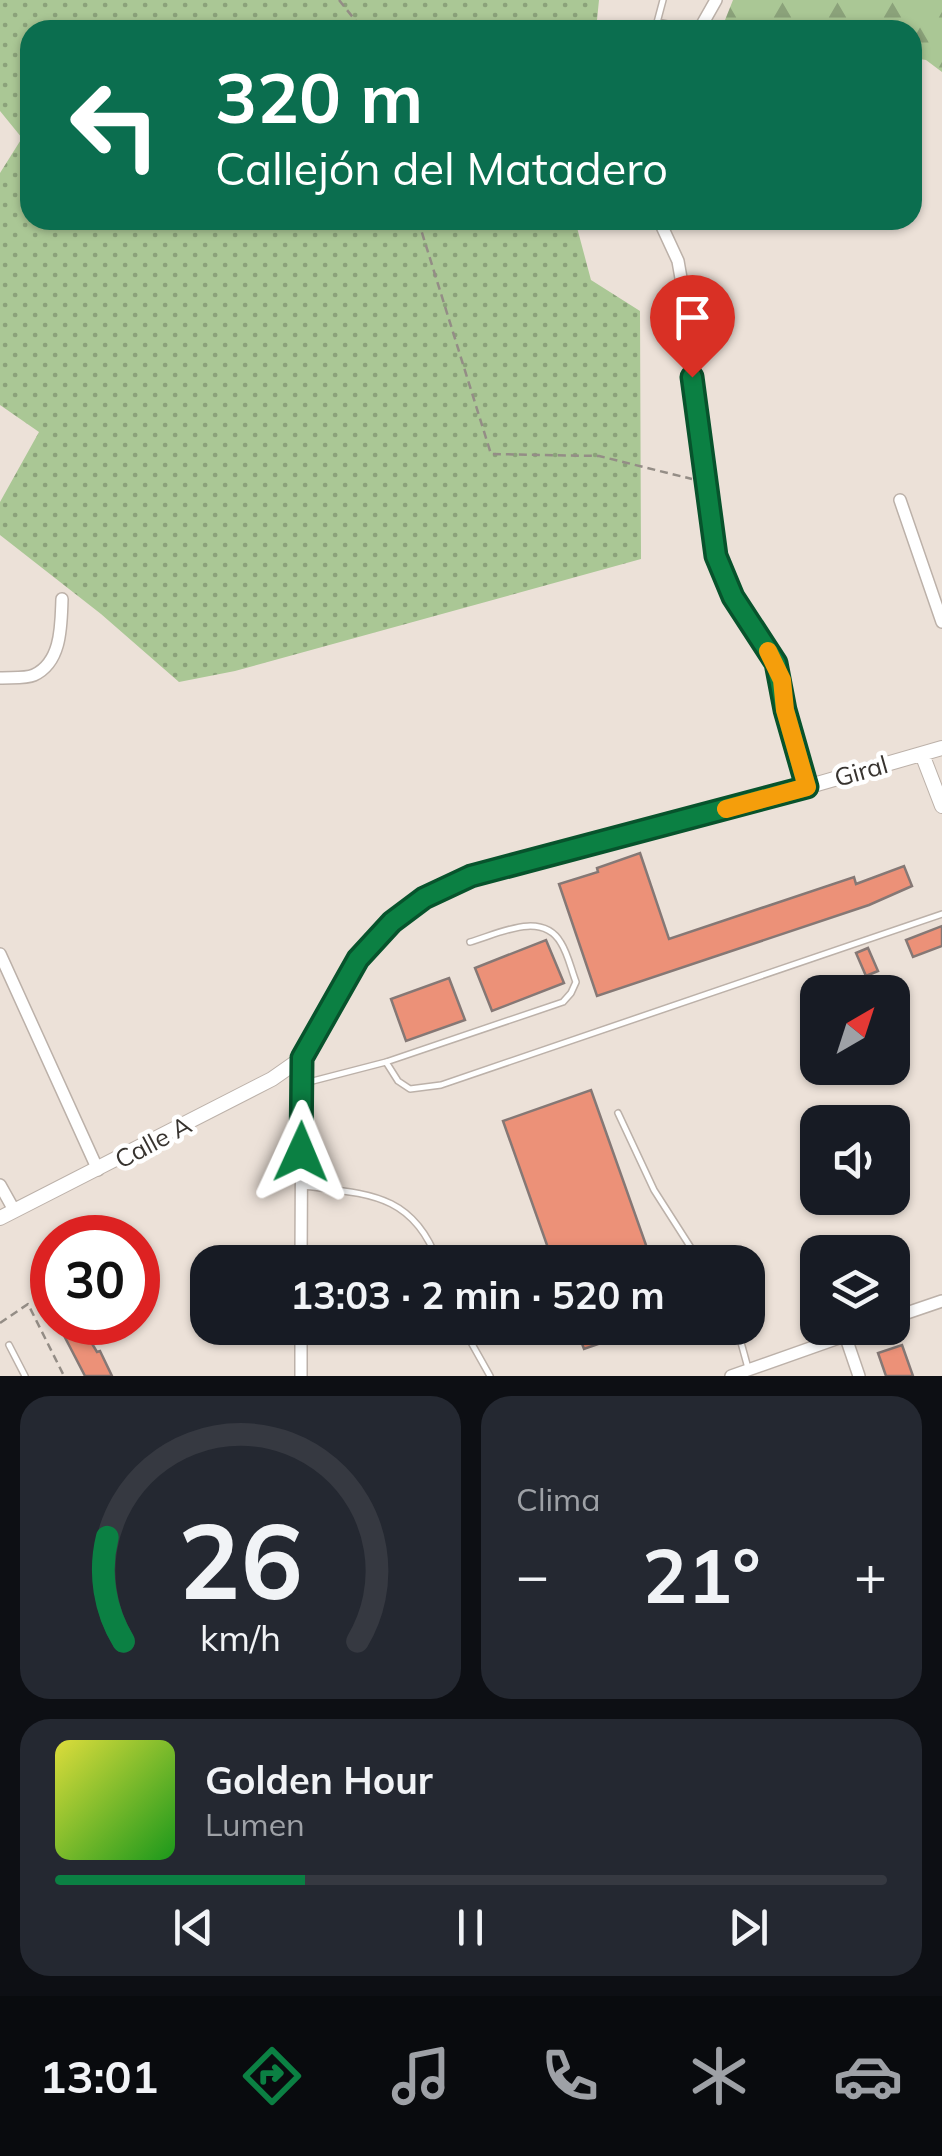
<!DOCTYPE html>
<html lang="es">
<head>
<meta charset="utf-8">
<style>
  body { margin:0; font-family:Mulish,sans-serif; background:#242831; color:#f1f3f6; height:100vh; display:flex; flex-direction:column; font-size:38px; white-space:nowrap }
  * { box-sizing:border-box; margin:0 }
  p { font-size:32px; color:#9ea1a6 }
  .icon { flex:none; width:55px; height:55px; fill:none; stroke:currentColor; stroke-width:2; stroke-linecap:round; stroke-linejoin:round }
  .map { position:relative; height:1376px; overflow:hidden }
  .drawer { display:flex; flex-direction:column; gap:20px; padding:20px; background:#0d0f14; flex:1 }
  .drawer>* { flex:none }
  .guide { position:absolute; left:20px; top:20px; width:902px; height:210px; border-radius:30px; box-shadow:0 2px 8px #0004; background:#0b6e4f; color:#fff; overflow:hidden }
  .needle { width:65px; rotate:39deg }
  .fabs { position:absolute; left:800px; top:975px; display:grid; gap:20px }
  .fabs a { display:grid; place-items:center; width:110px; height:110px; border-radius:20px; background:#171b24; box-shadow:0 2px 8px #0004; font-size:50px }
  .speed { position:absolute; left:30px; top:1215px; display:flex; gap:20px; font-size:50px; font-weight:700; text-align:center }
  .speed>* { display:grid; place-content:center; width:130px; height:130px; border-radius:50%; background:#171b24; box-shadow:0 2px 8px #0004; line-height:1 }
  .speed .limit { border:15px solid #d22; background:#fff; color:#111 }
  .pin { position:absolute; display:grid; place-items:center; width:85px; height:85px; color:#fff; margin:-102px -42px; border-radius:50% 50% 50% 0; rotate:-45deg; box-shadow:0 0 10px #0007 }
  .pin .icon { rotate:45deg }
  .me { position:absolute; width:110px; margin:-55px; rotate:1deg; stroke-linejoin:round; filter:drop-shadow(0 0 8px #0008) }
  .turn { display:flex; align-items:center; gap:35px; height:210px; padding:0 30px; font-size:45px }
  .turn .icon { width:130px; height:130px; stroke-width:2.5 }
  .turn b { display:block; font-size:70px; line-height:85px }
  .big { font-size:75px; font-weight:700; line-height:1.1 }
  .drawer .widget { flex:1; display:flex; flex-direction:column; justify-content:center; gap:15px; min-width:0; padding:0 35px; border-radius:30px; background:#242831 }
  .drawer .dial { align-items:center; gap:0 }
  .dial svg { height:260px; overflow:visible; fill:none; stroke:#363941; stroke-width:7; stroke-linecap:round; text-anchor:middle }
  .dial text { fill:#f1f3f6; stroke:none }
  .song { display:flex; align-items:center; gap:30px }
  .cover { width:120px; height:120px; border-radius:15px; background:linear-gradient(135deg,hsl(60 70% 55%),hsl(120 70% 35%)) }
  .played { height:10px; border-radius:5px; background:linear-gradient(90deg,#0b8043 30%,#363941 30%) }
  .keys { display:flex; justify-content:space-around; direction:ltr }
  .heat { display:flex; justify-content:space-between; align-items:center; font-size:55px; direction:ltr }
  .drawer .tiles { flex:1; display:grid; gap:20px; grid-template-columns:1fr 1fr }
  .widget:last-child { grid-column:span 2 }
  .trip { position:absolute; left:190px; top:1245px; width:575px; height:100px; border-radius:30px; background:#171b24; box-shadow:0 2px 8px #0004; font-weight:700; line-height:100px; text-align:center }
  .tabs { display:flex; height:160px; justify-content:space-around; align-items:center; background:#090b0e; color:#9ea1a6 }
  .tabs .icon { width:70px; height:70px }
  .tabs .selected { color:#0b8043 }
  .tabs b { font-size:45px; color:#f1f3f6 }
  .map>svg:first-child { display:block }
  .grass { fill:url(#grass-dots) }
  .forest { fill:url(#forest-firs) }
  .building { fill:#ec9178; stroke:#857875; stroke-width:2.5 }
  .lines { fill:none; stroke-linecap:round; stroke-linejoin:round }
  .service-casing { stroke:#bcb1a9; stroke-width:8 }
  .minor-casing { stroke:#bcb1a9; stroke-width:14 }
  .tertiary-casing { stroke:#bcb1a9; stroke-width:16 }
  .path { stroke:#948d86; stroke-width:2.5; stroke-dasharray:8 5; stroke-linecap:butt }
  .service { stroke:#fff; stroke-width:5 }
  .minor { stroke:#fff; stroke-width:11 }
  .tertiary { stroke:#fff; stroke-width:14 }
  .route-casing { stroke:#07532c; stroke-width:25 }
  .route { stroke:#0b8043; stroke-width:18 }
  .slow { stroke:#f59e0b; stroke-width:18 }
  .labels { text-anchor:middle; stroke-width:9; stroke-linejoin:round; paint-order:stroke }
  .street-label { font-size:25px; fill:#37332f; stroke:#fff }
</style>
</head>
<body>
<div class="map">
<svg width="942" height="1376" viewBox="0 0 942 1376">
  <defs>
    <pattern id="grass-dots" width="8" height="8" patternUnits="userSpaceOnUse" patternTransform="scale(2.5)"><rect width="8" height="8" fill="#aac795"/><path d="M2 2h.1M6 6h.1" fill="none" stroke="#8ba27a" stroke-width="1.8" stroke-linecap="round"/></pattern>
    <pattern id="forest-firs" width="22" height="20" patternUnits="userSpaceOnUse" patternTransform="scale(2.5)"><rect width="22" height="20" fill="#aac795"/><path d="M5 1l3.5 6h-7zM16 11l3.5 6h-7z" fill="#8ba27a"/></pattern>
  </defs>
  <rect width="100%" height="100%" fill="#ece1d8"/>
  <!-- grass -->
  <path class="grass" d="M0 0H599L596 30H30V220H575L591 280 640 311 641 559 235 671 179 682 101 614 0 535V502L39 432 0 405V173L22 138 0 111Z"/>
  <!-- forest -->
  <path class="forest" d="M733 0H942V72L926 60 913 58 912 30H721Z"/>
  <!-- building -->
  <path class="building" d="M640 853 669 939 854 877 856 884 904 866 912 886 869 905 597 996 559 884 598 872 597 868Z
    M942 926V946L913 957 906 940Z
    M546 940 564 983 492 1011 475 968Z
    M868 948 878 971 866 976 856 953Z
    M449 978 465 1020 406 1041 391 999Z
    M591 1090 652 1262H553L503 1121Z
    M57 1322H79L97 1352 100 1351 112 1376H85Z
    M576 1328H641V1329L584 1349Z
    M902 1345 913 1376H886L878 1353Z"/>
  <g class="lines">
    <defs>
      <path id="service" d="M657 22 698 30
        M655 30 663 0
        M386 1062 398 1081 410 1089 441 1085 942 914
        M305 1083 386 1062 563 1002 571 993 576 982C571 969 568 954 561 943 542 910 498 934 470 942
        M618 1113 654 1190 700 1262
        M304 1186C367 1194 413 1193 438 1262
        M463 1328 490 1376
        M737 1328 748 1368
        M9 1345 25 1376"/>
      <path id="minor" d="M699 30 716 0
        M659 220 678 261 685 301 696 415 716 556 733 597 776 663 785 710 807 787
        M900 500 942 622
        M0 678C10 677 25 679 34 675 62 662 61 625 62 599
        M0 954 98 1170
        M0 1185 14 1210
        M301 1262 302 1058
        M892 1318 942 1301
        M301 1328V1376
        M845 1335 859 1376
        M731 1376 867 1328"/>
      <path id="tertiary" d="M922 754 942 806
        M0 1218 272 1079 302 1058 358 959 392 922 424 898 471 875 751 803 942 748"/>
    </defs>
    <!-- service casing -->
    <use href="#service" class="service-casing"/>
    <!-- minor casing -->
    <use href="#minor" class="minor-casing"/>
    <!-- tertiary casing -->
    <use href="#tertiary" class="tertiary-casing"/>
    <!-- path -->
    <path class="path" d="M339 0 363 30
      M418 220 491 454 599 456 692 479
      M0 1323 28 1304 64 1376"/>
    <!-- service -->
    <use href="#service" class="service"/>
    <!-- minor -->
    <use href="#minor" class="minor"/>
    <!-- tertiary -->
    <use href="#tertiary" class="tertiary"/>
  </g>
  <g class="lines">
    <defs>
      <path id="route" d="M301 1152 302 1058 358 959 392 922 424 898 471 876 807 787 785 710 776 663 733 597 716 556 692 377"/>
    </defs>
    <!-- route casing -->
    <use href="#route" class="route-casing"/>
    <!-- route -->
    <use href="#route" class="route"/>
    <!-- slow -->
    <path class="slow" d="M726 809 807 787 785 710 782 680 768 651"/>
  </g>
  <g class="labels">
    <!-- street labels -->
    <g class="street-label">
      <text transform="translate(861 771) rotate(-16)" y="9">Giral</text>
      <text transform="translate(153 1142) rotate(-28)" y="9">Calle A</text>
    </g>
  </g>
</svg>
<div class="fabs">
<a><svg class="needle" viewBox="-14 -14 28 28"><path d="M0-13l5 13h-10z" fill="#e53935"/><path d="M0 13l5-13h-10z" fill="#9ea1a6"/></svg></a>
<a><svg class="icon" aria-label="sound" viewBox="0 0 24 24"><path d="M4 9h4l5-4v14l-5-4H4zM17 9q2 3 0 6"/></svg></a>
<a><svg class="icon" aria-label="layers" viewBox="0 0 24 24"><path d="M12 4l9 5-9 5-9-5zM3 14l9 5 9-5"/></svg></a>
</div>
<div class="speed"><div class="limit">30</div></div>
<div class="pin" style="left:692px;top:377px;background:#d93025"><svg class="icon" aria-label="arrive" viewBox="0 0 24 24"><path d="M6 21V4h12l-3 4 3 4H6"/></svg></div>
<svg class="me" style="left:301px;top:1152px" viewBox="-20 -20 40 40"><path d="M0-17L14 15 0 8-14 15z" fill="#0b8043" stroke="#fff" stroke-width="4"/></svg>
<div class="trip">13:03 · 2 min · 520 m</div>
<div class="guide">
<div class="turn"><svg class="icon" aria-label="left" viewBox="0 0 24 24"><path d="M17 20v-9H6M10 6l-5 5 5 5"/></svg><div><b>320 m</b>Callejón del Matadero</div></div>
</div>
</div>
<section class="drawer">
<div class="tiles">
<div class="widget dial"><svg viewBox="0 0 100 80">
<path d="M14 69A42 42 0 1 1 86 69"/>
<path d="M14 69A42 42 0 0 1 9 37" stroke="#0b8043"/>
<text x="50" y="56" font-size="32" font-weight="700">26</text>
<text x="50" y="72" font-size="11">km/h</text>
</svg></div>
<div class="widget"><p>Clima</p>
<div class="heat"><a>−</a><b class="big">21°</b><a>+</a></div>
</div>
<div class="widget">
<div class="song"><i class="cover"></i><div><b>Golden Hour</b><p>Lumen</p></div></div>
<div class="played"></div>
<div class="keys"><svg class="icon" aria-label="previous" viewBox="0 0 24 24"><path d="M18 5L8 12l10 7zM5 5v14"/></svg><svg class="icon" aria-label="pause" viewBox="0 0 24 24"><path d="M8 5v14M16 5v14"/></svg><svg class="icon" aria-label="next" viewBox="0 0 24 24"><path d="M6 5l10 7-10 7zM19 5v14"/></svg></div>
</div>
</div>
</section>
<nav class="tabs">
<b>13:01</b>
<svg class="icon selected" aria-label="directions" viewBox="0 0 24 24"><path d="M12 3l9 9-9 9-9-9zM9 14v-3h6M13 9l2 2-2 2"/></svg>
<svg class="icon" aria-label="music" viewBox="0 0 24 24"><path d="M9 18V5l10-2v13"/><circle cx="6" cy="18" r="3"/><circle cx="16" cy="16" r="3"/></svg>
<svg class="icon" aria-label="phone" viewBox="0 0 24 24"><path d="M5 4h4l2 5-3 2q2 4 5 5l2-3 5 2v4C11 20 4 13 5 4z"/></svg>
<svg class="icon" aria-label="climate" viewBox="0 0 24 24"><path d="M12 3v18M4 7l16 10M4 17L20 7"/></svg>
<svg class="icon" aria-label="car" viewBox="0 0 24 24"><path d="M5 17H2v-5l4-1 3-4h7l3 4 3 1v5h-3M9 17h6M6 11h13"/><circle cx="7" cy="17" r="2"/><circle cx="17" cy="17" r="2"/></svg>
</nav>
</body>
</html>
